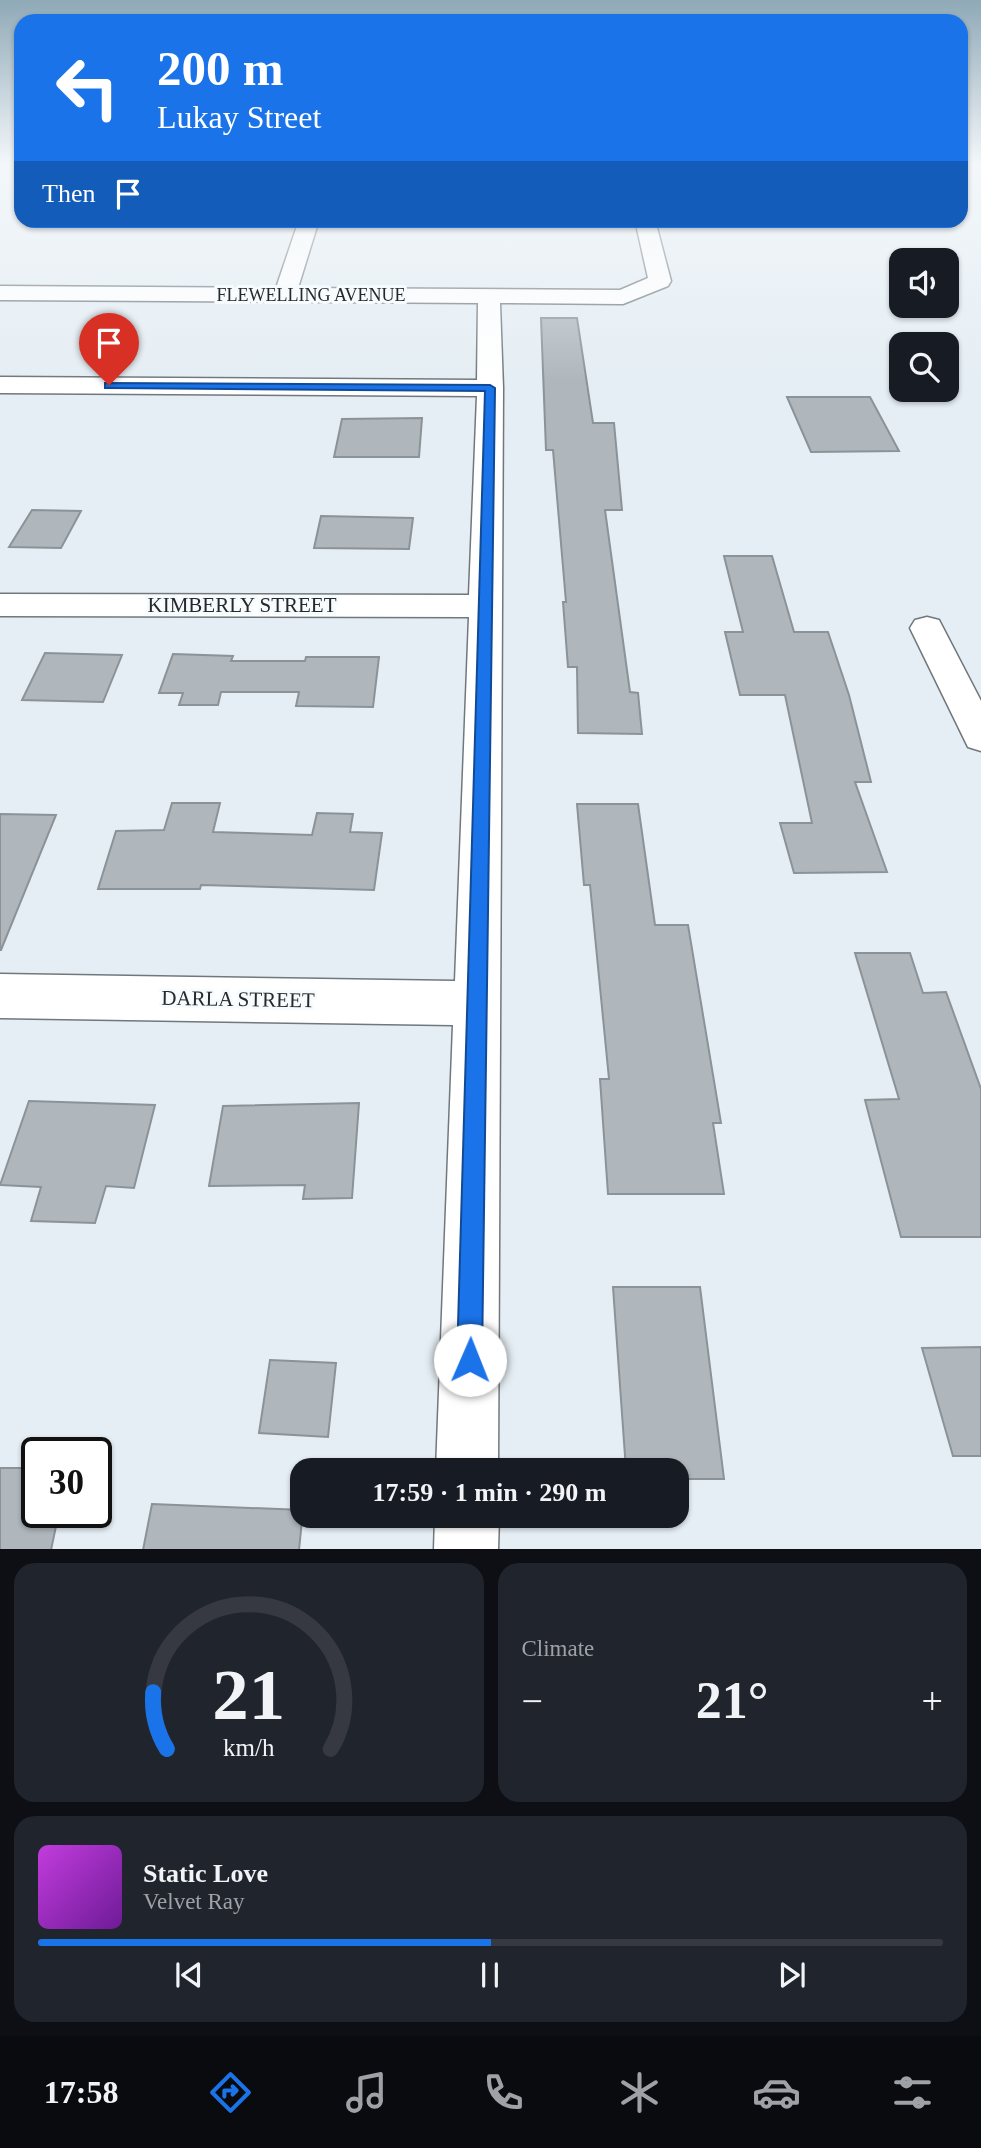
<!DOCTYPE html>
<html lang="en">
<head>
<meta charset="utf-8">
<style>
  body { margin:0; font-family:Georgia,serif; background:#20242c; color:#f1f3f6; height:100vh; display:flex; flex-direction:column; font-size:26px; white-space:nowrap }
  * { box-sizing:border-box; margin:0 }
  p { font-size:23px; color:#9ea1a6 }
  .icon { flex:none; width:38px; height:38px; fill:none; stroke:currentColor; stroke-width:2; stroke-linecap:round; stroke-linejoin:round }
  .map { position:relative; height:1549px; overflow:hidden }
  .side { display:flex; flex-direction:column; gap:14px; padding:14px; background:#0d0f14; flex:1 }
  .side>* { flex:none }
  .hud { position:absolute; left:14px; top:14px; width:954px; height:214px; border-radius:21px; box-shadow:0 2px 5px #0004; background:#1a73e8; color:#fff; overflow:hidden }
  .controls { position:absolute; left:889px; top:248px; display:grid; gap:14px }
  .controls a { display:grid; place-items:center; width:70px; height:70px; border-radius:14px; background:#171b24; box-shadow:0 2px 5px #0004; font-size:35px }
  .speed { position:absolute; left:21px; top:1437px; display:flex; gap:14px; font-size:35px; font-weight:700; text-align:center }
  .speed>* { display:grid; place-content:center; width:91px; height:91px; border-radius:50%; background:#171b24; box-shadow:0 2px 5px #0004; line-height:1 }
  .speed .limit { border:4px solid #111; border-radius:10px; background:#fff; color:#111 }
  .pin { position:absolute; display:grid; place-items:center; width:60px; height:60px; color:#fff; margin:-72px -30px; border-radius:50% 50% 50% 0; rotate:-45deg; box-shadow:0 0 7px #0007 }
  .pin .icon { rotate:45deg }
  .me { position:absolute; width:77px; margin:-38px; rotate:1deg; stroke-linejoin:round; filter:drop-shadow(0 0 5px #0008) }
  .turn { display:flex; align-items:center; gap:24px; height:147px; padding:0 28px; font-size:32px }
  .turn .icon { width:91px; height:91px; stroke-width:2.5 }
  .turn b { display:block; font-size:49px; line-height:60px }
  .then { display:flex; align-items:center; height:66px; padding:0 28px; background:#0003; gap:14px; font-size:26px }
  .big { font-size:52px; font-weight:700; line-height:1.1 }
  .side .card { flex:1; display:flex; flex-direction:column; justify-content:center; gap:10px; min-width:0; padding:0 24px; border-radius:21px; background:#20242c }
  .side .dial { align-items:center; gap:0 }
  .dial svg { height:182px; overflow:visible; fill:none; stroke:#363941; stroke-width:7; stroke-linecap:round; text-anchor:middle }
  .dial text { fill:#f1f3f6; stroke:none }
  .song { display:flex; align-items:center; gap:21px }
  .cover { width:84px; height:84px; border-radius:10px; background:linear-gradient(135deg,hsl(290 70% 55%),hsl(280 70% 35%)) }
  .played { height:7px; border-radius:4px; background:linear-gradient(90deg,#1a73e8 50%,#363941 50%) }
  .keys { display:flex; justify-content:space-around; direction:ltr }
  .heat { display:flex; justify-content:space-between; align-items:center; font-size:38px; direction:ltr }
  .side .tiles { flex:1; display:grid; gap:14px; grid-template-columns:1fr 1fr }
  .card:last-child { grid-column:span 2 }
  .trip { position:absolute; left:290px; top:1458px; width:399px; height:70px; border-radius:21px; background:#171b24; box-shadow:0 2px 5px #0004; font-weight:700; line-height:70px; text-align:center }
  .tabs { display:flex; height:112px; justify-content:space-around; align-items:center; background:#090b0e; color:#9ea1a6 }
  .tabs .icon { width:49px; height:49px }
  .tabs .selected { color:#1a73e8 }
  .tabs b { font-size:32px; color:#f1f3f6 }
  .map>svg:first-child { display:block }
  .building { fill:#afb7bc; stroke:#8b9398; stroke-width:2 }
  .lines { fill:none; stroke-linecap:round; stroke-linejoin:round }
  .minor-casing { stroke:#70787d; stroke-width:3 }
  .minor { fill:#fff; fill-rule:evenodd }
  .route { fill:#1a73e8; stroke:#114b97; stroke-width:2 }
  .labels { text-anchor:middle; stroke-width:6; stroke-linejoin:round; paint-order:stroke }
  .far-street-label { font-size:18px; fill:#26292c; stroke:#f6fbfe }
  .street-label { font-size:21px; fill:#26292c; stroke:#f6fbfe }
</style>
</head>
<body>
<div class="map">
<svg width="981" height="1550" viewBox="0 0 981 1550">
  <rect width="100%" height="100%" fill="#e5eef4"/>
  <!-- building -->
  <path class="building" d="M541 318H577L593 423H614L622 510H605L630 692 638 693 642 734 578 733 577 667H568L563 602H566L553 450H546Z
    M787 397H870L899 451 811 452Z
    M422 418 419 457H334L342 419Z
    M32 510 81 511 61 548 9 547Z
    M321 516 413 518 409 549 314 548Z
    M724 556H772L794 632H828L849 695 871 782H855L887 872 794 873 780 823H812L785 695H740L725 632H743Z
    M45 653 122 655 103 702 22 700Z
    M173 654 233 656 231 661H305L306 657H379L373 707 296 706 299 692H221L218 705H179L183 693H159Z
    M172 803H220L213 832 312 835 317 813 353 814 350 832 382 833 374 890 201 885 200 889H98L116 831 164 830Z
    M577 804H638L655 925H688L721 1123H713L724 1194H608L600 1079H609L590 885H584Z
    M0 814 56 815 1 950H0Z
    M855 953H910L923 993 946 992 981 1089V1237H901L865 1100 899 1099Z
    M29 1101 155 1105 134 1188 106 1186 95 1223 31 1221 41 1187 0 1185Z
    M359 1103 352 1198 303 1199 305 1185 209 1186 223 1106Z
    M613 1287H700L724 1479H677V1470H626Z
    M981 1347V1456H953L922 1348Z
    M270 1360 336 1363 328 1437 259 1433Z
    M0 1468H37V1512H59L51 1550H0Z
    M152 1504 303 1510 299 1550H143Z"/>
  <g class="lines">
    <defs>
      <path id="minor" d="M299 220H319L298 288 620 290 648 278 635 220H655L671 281 668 286 623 304 500 303 503 388 498 1470H436L453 1025 0 1018V974L455 981 469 617 0 616V594L469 595 477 396 0 393V377L477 380 478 303 0 300V286L276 288Z
        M927 617 939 620 981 701V751L968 747 910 628 915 620Z
        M435 1516H499L498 1550H434Z"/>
    </defs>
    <!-- minor casing -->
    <use href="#minor" class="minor-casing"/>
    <!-- minor -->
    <use href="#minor" class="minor"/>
  </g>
  <!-- sky -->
  <linearGradient id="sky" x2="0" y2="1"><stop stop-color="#8fa9b7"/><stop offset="0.43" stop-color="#f3f7fa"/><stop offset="1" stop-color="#f3f7fa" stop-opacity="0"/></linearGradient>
  <rect width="981" height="381" fill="url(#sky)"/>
  <!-- route -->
  <path class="route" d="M105 383 490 385 495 388 482 1360 478 1369 470 1372 461 1369 457 1360 485 391 109 388H105Z"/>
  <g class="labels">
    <!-- far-street labels -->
    <g class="far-street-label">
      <text x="311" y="301">FLEWELLING AVENUE</text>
    </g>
    <!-- street labels -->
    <g class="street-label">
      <text x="242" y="612">KIMBERLY STREET</text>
      <text transform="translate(238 999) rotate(1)" y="7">DARLA STREET</text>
    </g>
  </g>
</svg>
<div class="controls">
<a><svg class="icon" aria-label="sound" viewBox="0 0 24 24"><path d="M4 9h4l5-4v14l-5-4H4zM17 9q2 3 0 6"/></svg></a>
<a><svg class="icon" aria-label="search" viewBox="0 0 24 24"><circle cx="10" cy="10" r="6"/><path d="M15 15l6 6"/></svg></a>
</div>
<div class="speed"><div class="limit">30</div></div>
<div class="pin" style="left:109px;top:385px;background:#d93025"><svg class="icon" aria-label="arrive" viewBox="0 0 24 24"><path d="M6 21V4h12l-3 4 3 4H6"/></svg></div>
<svg class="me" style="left:470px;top:1360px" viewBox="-20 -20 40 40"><circle r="19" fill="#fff"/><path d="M0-13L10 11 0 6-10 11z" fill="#1a73e8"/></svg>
<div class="trip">17:59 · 1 min · 290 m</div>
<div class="hud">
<div class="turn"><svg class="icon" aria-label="left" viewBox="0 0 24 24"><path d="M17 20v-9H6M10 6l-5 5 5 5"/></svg><div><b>200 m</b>Lukay Street</div></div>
<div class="then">Then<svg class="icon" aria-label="arrive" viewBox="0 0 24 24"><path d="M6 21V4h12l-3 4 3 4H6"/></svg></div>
</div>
</div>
<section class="side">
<div class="tiles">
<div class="card dial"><svg viewBox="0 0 100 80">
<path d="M14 69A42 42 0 1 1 86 69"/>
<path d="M14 69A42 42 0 0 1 8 44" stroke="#1a73e8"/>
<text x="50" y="56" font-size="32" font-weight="700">21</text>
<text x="50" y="72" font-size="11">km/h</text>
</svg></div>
<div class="card"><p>Climate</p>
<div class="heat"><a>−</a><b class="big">21°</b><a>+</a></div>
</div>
<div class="card">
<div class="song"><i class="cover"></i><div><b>Static Love</b><p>Velvet Ray</p></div></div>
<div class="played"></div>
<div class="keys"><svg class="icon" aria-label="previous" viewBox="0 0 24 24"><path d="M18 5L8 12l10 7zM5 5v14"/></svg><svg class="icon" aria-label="pause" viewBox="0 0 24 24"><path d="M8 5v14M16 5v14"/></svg><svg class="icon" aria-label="next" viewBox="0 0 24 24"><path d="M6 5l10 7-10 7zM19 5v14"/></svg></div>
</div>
</div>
</section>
<nav class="tabs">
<b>17:58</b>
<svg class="icon selected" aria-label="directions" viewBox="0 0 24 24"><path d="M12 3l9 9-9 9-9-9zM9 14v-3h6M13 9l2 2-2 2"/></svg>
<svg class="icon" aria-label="music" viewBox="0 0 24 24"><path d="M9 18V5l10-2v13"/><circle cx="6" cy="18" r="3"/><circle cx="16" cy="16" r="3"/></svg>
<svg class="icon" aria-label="phone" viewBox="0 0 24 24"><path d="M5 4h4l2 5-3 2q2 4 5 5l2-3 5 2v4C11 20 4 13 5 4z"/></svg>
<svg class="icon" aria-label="climate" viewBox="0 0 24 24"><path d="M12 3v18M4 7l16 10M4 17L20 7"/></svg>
<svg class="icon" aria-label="car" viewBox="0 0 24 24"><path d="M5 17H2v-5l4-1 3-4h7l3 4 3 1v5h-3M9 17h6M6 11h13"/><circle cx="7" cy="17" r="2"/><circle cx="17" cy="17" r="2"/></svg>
<svg class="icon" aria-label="filters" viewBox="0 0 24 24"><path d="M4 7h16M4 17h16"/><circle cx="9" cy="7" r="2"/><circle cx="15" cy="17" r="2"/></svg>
</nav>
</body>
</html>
